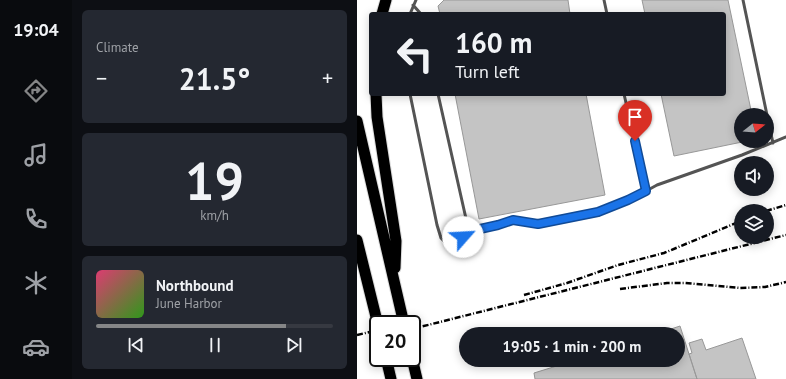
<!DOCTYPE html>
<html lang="en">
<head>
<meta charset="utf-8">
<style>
  body { margin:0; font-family:"PT Sans",sans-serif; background:#242831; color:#f1f3f6; height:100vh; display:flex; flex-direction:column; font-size:15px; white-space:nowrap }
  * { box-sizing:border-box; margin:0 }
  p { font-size:13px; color:#9ea1a6 }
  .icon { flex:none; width:22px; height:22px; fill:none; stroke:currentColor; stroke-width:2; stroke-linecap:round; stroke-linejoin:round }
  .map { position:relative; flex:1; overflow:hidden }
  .side { display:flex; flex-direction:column; gap:10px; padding:10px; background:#0d0f14; width:285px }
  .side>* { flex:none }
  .top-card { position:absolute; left:12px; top:12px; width:357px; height:84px; border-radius:4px; box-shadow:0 2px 10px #0003; background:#171b24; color:#f1f3f6; overflow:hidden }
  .needle { width:26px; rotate:73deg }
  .tools { position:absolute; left:377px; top:108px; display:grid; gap:8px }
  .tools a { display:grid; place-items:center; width:40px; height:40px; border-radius:50%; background:#171b24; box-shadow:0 2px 10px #0003; font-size:20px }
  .speed { position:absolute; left:12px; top:315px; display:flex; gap:8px; font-size:20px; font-weight:700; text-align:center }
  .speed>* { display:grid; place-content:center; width:52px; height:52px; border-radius:50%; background:#171b24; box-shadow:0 2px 10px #0003; line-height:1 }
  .speed .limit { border:2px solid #111; border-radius:6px; background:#fff; color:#111 }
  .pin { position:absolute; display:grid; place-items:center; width:34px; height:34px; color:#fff; margin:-41px -17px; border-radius:50% 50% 50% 0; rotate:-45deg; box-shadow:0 0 4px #0007 }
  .pin .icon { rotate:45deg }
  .me { position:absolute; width:44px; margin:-22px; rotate:64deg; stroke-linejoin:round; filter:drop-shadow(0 0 3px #0008) }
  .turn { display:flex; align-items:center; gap:14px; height:84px; padding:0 20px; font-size:18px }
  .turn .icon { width:52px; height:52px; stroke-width:2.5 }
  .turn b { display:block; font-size:28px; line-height:34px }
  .big { font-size:30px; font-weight:700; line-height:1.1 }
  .side .widget { flex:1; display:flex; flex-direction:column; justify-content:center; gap:6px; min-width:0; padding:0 14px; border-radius:6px; background:#242831 }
  .side .dial { align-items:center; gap:0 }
  .dial b { font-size:52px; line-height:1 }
  .song { display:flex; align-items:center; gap:12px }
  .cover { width:48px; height:48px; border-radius:6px; background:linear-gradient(135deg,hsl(340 70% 55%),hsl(110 70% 35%)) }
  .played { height:4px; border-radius:2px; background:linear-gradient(90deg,#858687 80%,#363941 80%) }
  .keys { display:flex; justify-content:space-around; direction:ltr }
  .heat { display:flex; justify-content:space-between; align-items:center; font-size:22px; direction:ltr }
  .trip { position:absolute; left:102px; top:327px; width:226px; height:40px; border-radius:20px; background:#171b24; box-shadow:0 2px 10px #0003; font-weight:700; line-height:40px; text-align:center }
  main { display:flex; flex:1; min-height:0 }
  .tabs { display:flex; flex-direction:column; width:72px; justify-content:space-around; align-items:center; background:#090b0e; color:#9ea1a6 }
  .tabs .icon { width:28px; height:28px }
  .tabs .current { color:#858687 }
  .tabs b { font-size:18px; color:#f1f3f6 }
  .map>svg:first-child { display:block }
  .building { fill:#c4c4c4; stroke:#989898 }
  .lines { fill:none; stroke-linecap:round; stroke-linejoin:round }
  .motorway-casing { stroke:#dbdbdb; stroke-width:13 }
  .service { stroke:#545454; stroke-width:3 }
  .motorway { stroke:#000; stroke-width:11 }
  .rail { stroke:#000; stroke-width:2.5; stroke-dasharray:6 2 1 2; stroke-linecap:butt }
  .route-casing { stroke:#114b97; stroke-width:10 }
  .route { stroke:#1a73e8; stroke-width:7 }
</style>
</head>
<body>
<main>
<nav class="tabs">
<b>19:04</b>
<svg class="icon current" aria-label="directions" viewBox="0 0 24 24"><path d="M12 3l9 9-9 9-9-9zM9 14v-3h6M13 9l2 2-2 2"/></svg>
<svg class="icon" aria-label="music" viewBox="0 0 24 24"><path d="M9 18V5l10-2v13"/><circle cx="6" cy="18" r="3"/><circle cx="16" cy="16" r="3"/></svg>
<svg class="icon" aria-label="phone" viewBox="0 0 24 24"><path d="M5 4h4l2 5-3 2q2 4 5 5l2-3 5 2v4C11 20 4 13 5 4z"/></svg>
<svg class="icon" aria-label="climate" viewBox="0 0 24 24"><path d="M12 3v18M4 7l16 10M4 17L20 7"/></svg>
<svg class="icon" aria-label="car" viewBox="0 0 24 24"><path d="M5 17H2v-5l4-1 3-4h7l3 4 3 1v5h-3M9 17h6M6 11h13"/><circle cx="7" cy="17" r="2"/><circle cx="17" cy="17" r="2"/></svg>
</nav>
<section class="side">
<div class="widget"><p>Climate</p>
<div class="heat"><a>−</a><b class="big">21.5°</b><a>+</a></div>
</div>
<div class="widget dial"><b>19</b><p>km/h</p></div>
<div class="widget">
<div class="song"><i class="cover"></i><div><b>Northbound</b><p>June Harbor</p></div></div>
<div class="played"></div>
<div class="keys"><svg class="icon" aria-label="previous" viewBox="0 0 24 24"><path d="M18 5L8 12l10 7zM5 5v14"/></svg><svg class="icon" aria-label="pause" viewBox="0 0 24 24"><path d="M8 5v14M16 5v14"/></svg><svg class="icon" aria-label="next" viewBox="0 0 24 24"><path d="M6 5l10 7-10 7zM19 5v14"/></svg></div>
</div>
</section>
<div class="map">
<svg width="429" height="379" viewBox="0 0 429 379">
  <rect width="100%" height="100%" fill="#fff"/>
  <!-- building -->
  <path class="building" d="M87 0H211L213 14H83L81 6Z
    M285 0H371L395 115H384V141H390L317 156 304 94H367V14H288Z
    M98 94H229L248 195 122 219Z
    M323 326 340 379H178L177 373 219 360H321V334H299Z
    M385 338 399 379H340L332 354 335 353 332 343 345 339 349 350Z"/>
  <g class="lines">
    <defs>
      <path id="motorway" d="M25 14 29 0
        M19 94 20 117 39 241 38 268
        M0 121 47 324
        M0 240 21 325
        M29 358 34 379
        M55 358 60 379"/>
    </defs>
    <!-- motorway casing -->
    <use href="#motorway" class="motorway-casing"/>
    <!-- service -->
    <path class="service" d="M247 0 250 14
      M386 0 410 115
      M56 5 64 14
      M53 14 59 0
      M53 94 80 225 84 238 90 244 99 243 114 231 141 225 157 220 181 224 252 209 271 201 300 185 385 155 429 137
      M81 94 112 232
      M267 94 289 191
      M410 116 416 143"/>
    <!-- motorway -->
    <use href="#motorway" class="motorway"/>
    <!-- rail -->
    <path class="rail" d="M409 211 429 205
      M263 289 310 283H328L383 288 408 287 429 282
      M167 295 210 283 261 265 307 253 384 221
      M49 324 64 321
      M55 329 429 235
      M0 335 21 330"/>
  </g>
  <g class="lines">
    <defs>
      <path id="route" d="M106 237 114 231 141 225 156 220 181 224 241 212 271 200 289 191 278 141"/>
    </defs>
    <!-- route casing -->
    <use href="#route" class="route-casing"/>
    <!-- route -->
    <use href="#route" class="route"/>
  </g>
</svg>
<div class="tools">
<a><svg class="needle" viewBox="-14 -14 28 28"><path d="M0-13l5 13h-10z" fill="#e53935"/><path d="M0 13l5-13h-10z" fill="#9ea1a6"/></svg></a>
<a><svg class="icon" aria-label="sound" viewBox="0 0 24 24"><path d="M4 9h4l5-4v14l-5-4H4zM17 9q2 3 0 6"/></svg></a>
<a><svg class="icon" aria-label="layers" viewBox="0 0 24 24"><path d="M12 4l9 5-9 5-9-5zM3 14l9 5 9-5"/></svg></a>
</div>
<div class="speed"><div class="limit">20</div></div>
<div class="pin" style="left:278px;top:141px;background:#d93025"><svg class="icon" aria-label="arrive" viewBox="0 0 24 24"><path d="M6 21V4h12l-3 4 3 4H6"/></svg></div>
<svg class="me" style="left:106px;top:237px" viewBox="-20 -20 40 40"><circle r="19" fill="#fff"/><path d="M0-13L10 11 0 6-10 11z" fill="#1a73e8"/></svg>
<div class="trip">19:05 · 1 min · 200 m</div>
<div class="top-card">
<div class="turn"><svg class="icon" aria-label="left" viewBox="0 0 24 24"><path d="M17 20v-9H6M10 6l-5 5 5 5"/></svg><div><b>160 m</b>Turn left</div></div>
</div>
</div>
</main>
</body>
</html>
